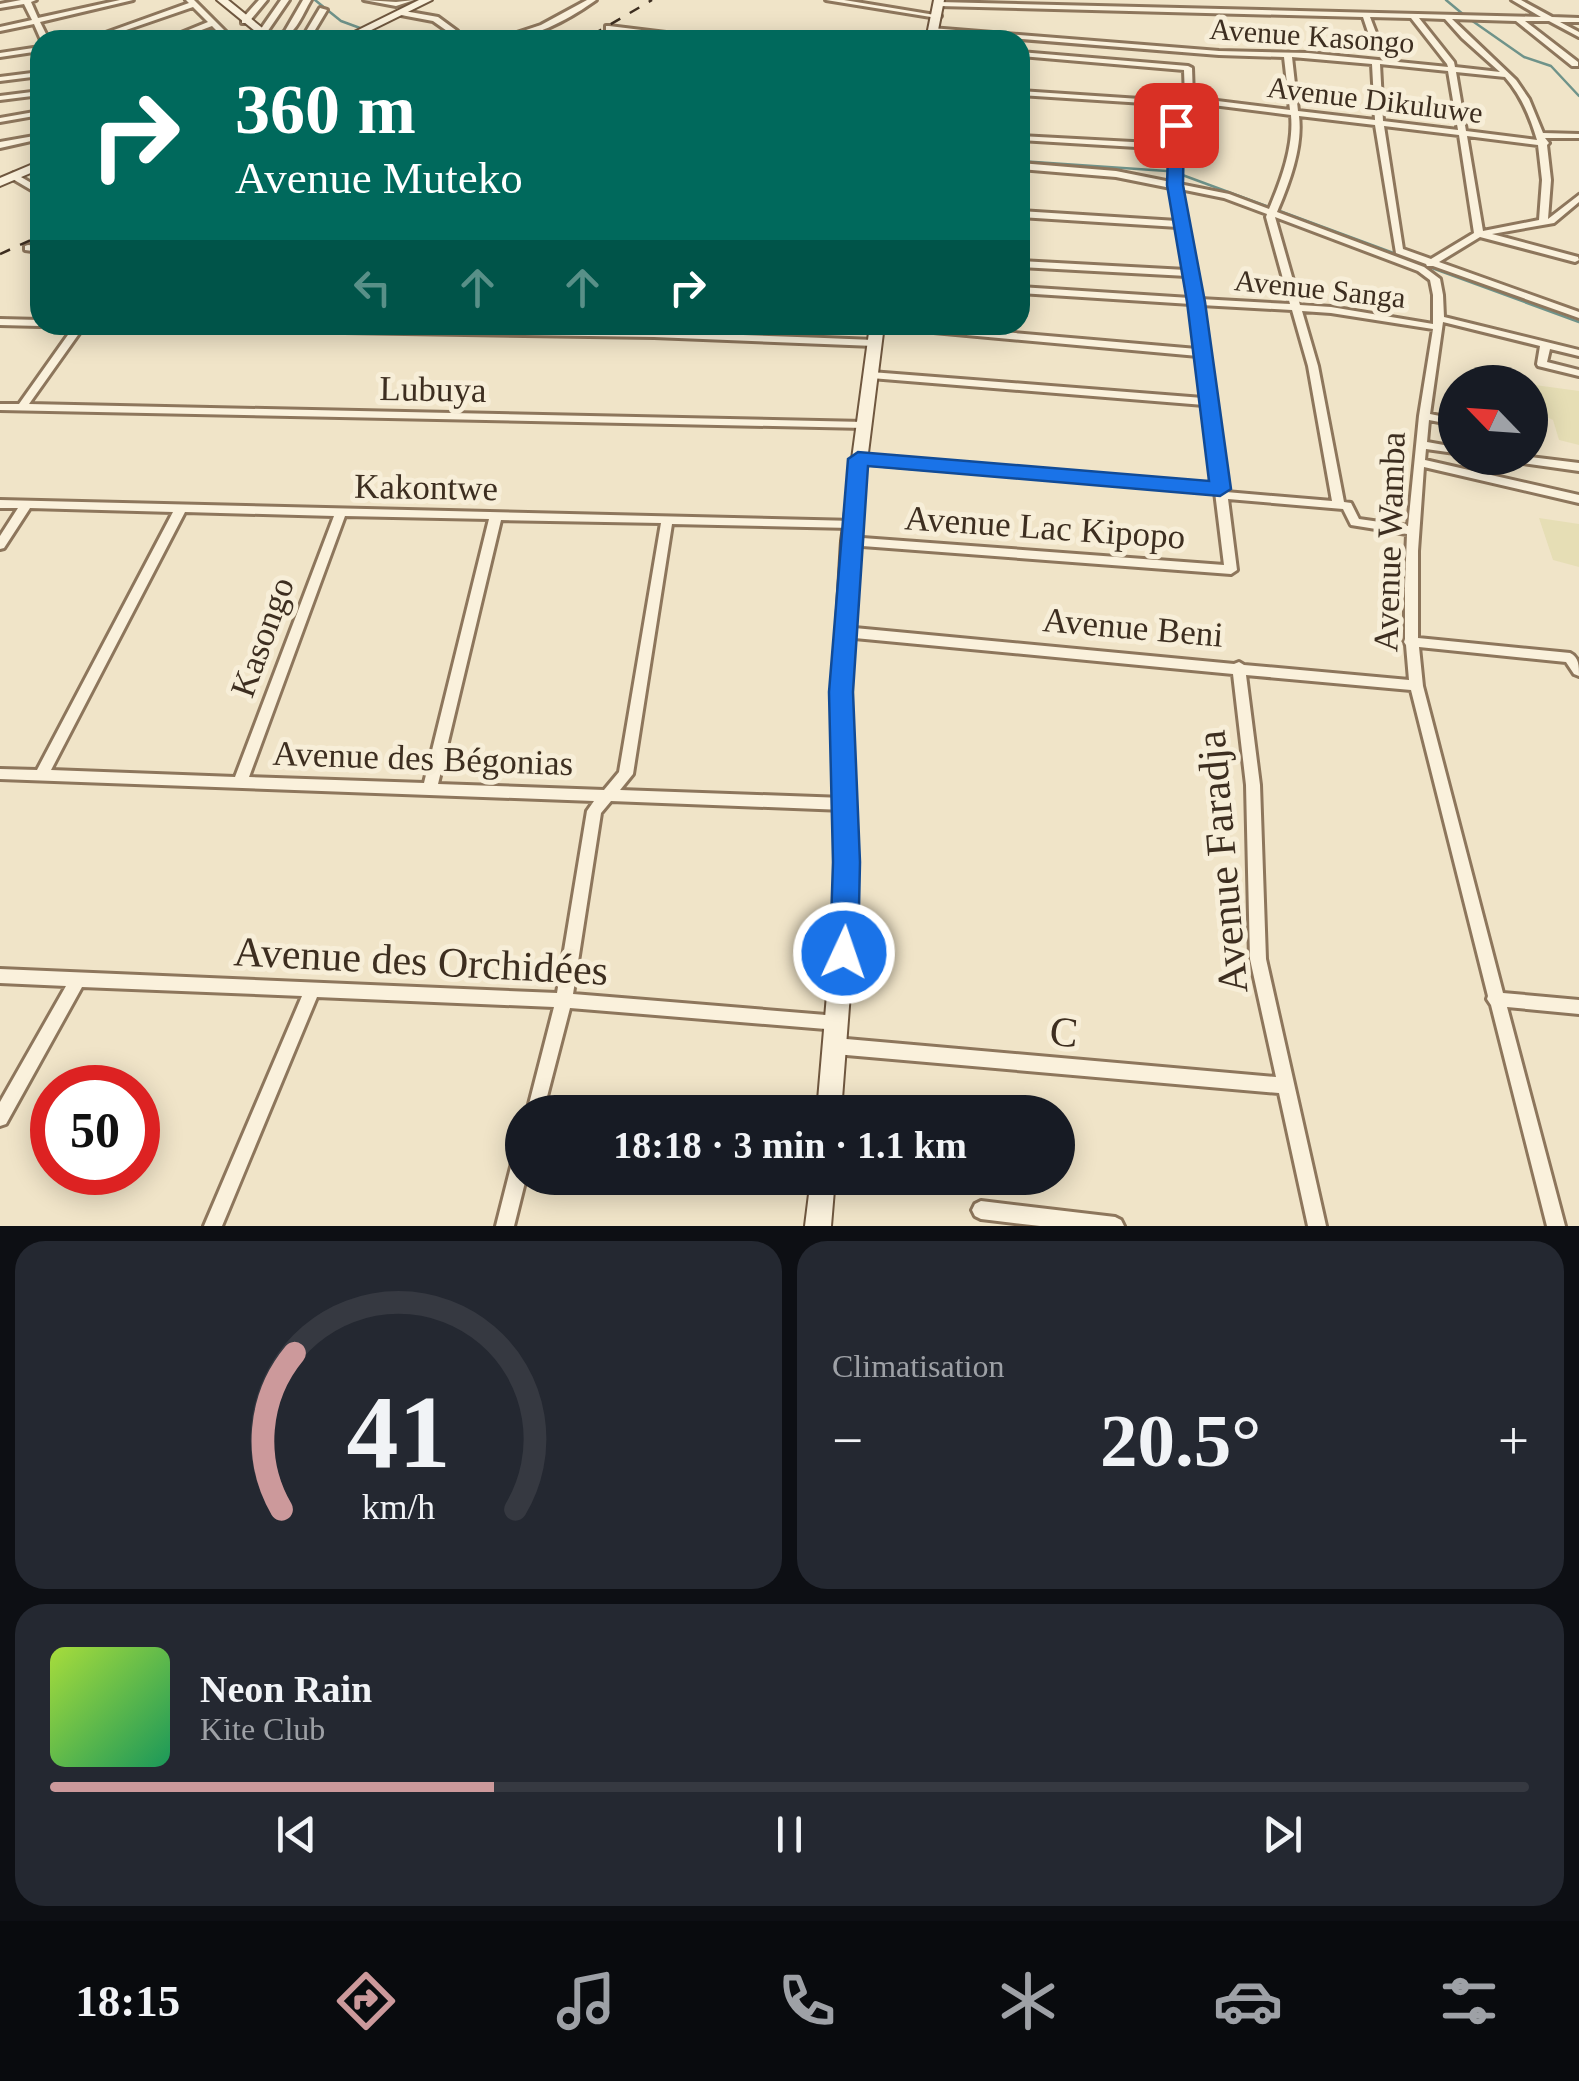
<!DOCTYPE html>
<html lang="fr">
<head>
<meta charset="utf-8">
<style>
  body { margin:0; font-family:"Times New Roman",serif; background:#242831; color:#f1f3f6; height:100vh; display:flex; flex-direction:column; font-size:38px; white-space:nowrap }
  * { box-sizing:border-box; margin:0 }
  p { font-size:32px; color:#9ea1a6 }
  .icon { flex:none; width:55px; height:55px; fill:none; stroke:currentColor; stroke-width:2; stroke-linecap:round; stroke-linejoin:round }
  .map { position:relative; height:1226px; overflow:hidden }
  .sheet { display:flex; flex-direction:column; gap:15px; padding:15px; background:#0d0f14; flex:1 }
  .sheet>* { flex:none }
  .guide { position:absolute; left:30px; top:30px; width:1000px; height:305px; border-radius:30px; box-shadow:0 5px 25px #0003; background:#00695c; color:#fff; overflow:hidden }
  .needle { width:65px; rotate:295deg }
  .tools { position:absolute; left:1438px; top:365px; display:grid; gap:20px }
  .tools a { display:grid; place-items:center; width:110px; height:110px; border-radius:50%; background:#171b24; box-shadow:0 5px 25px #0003; font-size:50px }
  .speed { position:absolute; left:30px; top:1065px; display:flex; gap:20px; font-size:50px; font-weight:700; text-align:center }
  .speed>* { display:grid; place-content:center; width:130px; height:130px; border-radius:50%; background:#171b24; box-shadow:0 5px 25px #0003; line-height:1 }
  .speed .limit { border:15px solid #d22; background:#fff; color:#111 }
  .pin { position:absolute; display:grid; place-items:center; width:85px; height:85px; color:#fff; margin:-42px; border-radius:20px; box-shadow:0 5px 15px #0006 }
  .me { position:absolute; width:110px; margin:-55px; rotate:3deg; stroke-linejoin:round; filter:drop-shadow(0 0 8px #0008) }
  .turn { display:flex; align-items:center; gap:35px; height:210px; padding:0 40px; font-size:45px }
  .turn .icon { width:130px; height:130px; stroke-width:2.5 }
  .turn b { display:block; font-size:70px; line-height:85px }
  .lanes { display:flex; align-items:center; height:95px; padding:0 40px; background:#0003; justify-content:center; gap:50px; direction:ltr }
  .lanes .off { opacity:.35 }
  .big { font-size:75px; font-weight:700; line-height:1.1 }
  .sheet .widget { flex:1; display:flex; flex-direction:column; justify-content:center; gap:15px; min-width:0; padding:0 35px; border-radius:30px; background:#242831 }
  .sheet .dial { align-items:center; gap:0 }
  .dial svg { height:260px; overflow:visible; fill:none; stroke:#363941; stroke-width:7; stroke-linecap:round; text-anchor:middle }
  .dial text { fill:#f1f3f6; stroke:none }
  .song { display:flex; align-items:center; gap:30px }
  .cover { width:120px; height:120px; border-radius:15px; background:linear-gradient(135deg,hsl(80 70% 55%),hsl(150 70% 35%)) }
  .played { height:10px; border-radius:5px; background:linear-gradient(90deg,#cc999b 30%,#363941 30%) }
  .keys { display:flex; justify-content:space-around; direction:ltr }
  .heat { display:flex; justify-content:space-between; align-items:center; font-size:55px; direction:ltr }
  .sheet .tiles { flex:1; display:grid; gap:15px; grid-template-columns:1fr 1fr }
  .widget:last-child { grid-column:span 2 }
  .trip { position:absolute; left:505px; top:1095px; width:570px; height:100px; border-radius:50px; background:#171b24; box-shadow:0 5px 25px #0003; font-weight:700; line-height:100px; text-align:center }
  .tab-bar { display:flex; height:160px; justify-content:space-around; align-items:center; background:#090b0e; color:#9ea1a6 }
  .tab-bar .icon { width:70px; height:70px }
  .tab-bar .current { color:#cc999b }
  .tab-bar b { font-size:45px; color:#f1f3f6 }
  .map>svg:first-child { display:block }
  .farmland { fill:#e6deb5 }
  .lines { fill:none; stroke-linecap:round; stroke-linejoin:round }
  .stream { stroke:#6f938a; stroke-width:2.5 }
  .street-casing { stroke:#8d765c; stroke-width:6 }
  .secondary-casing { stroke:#6f573f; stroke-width:4 }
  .street { fill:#faf1dc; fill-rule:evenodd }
  .secondary { fill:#faf1dc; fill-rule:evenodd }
  .rail { stroke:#3d2e20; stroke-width:2.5; stroke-dasharray:11 11; stroke-linecap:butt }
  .route { fill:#1a73e8; stroke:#114b97; stroke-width:2.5 }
  .labels { text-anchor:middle; stroke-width:10; stroke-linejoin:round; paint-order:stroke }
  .far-street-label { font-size:30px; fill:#3d2e20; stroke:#f7eed8 }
  .street-label { font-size:35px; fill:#3d2e20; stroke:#f7eed8 }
  .near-street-label { font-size:42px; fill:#3d2e20; stroke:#f7eed8 }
</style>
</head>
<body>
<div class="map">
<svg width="1579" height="1226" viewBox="0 0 1579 1226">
  <rect width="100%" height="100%" fill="#f0e4c8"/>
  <!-- farmland -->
  <path class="farmland" d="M1535 385 1579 391V445L1559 440 1553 420 1530 409Z
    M1539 518 1579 524V567L1553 560Z"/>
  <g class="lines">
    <!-- stream -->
    <path class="stream" d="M315 0 341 21 360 28
      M1446 0 1464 15
      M1471 20 1524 57 1551 66 1579 96
      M372 32 393 40
      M1020 161 1167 171
      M1177 173 1418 262
      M1432 268 1579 322"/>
    <defs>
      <path id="street" d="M21 0H36L31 2 38 18 120 0H133L40 22 49 40H41L34 24 0 31V27L32 20 24 4 0 8V4Z
        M186 0H194L234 40H226L212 26 175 40H164L208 22 193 7 97 40H86L189 3Z
        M259 0H267L248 23H242V19Z
        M281 0H289L265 35H259L258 33Z
        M303 0H311C302 15 294 40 274 40L285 31Z
        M364 0 396 2 414 0 396 6Z
        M587 0H596C568 20 531 40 496 40L541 25Z
        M826 0H844L941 16 937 18Z
        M1512 0H1521L1552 17 1579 18V22H1560L1579 32V37L1549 21H1525L1578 62V66H1572L1516 21 1452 19 1516 80 1529 99 1543 133 1579 134V138H1545L1549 143 1547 145 1551 180 1548 219 1579 195V202L1554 223 1492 234 1578 257 1579 260 1575 262 1480 237 1439 262 1579 312V318L1433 266H1427L1426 264 1396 253 1375 125 1299 116C1303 147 1289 184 1277 212L1424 267 1440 279 1443 295 1444 317 1579 350V356L1550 349 1547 362 1579 370V376L1538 366 1537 364 1540 346 1443 322 1430 414 1455 419V425L1429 420 1427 442 1455 447V453L1426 449 1425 460 1579 495V503L1424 467 1418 551V638L1570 653C1579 657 1579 666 1579 676L1574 674 1566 662 1419 647 1423 686 1503 993 1579 1000V1014L1507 1007 1565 1226H1547L1491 1005 1487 999 1488 996 1411 690 1246 675 1260 785 1266 959 1326 1226H1308L1279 1093 835 1054 829 1051 827 1046 829 1041 835 1038 1276 1077 1250 959 1246 785 1233 674 844 637 838 632 840 629 844 627 1234 664 1239 662 1244 665 1409 680 1406 645 1404 642 1405 639V585L1407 534 1351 525 1343 509 1228 499 1237 570 1231 574 849 545 843 541 849 537 1224 565 1215 492 858 463 852 459 858 455 1214 485 1204 405 871 378 866 375 871 372 1203 398 1198 356 890 328 885 325H923L1197 349 1191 304 1020 293V287L1190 298 1187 276 1020 267V261L1186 270 1178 227 1020 217V211L1177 221 1171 188 1116 177 1020 169V163L1116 171 1171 182 1170 149 1020 140V136L1170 144 1175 105 1020 95V91L1170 101 1185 98 1184 70 1021 56 1020 52 1188 66 1192 68 1193 98 1290 110 1284 57 1219 55 934 32H931V28L1219 51 1308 53 1448 67 1447 64 1411 18 1370 17 1378 38 1374 40 1370 38 1363 17 939 6 935 4 939 2 1541 17ZM1419 18 1445 19 1462 38 1500 72 1455 67 1454 62ZM1292 57 1372 64 1375 120 1298 111ZM1380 64 1448 71 1458 130 1383 121ZM1456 72 1505 77C1521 95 1530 116 1537 140L1466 131ZM1189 102 1291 115C1294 146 1281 181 1269 209L1229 194 1179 184 1178 147 1183 103ZM1384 126 1459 135 1474 233 1431 259 1403 249ZM1467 136 1538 145 1542 180 1539 220 1483 231ZM1180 189 1224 198 1267 214 1266 217 1290 304 1200 299ZM1275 217 1418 271 1430 280 1433 295V324L1331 307 1300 305ZM1201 305 1292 310 1308 366 1332 501 1226 492ZM1302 311 1331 313 1433 329 1419 416 1408 526 1359 519 1351 503 1344 502 1318 366Z
        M320 8 327 10 309 40H301Z
        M404 11 438 17 457 31 450 33 433 21 401 15 400 13Z
        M609 26 707 38 711 40H689L606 30V26Z
        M40 47V51L0 57V53Z
        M40 72V76L0 81V77Z
        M40 91V95L0 100V96Z
        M40 111V115L0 122V118Z
        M40 135V139L0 148V142Z
        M14 173 40 188V195L11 178 10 176Z
        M28 245 40 246V252L25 250V246Z
        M0 319 40 320V325H44L40 326 0 325Z
        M75 325H85L29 404 865 422 870 425 865 428 0 410V404H19Z
        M95 325C355 325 614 329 874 340L879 343 874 346 654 337 100 328Z
        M1530 457 1579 463V471L1509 461 1503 458Z
        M0 500 855 521 857 524 851 528 672 524 633 774 620 790 844 798 849 800 851 804 849 808 844 810 611 801 601 813 573 994 838 1016 844 1018 846 1023 844 1028 838 1030 570 1008 543 1112H527L554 1007 317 997 222 1226H204L302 996 82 987 6 1124 0 1126V1102L66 986 0 983V969L557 993 587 811 594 801 0 779V769L37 770 173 512 30 508 4 548 0 549V536L18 508H0ZM185 512 334 516 235 777 51 770ZM345 516 489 519 424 783 249 777ZM501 520 661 523 619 772 604 790 438 784Z
        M522 1150V1178H526L514 1226H496L513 1159 516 1153Z
        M981 1201 1115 1217 1121 1220 1124 1226H1040L981 1219 975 1216 972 1210 975 1204Z"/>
      <path id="secondary" d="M217 0H228L277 40H266Z
        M419 0H432L351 40H338Z
        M934 0H944L936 40H926Z
        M40 161V169L0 186V178Z
        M870 325H884L857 541 850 692 857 901 841 1112H817L835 901 832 692 841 541Z
        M811 1178H835L831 1226H805Z"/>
    </defs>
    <!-- street casing -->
    <use href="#street" class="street-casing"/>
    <!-- secondary casing -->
    <use href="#secondary" class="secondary-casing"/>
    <!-- street -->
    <use href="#street" class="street"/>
    <!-- secondary -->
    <use href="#secondary" class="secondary"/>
    <!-- rail -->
    <path class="rail" d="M570 40 599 31 652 0
      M0 254 40 236"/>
  </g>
  <!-- route -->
  <path class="route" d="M1176 120 1184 125 1183 185 1205 302 1231 489 1220 496 868 466 853 692 860 862 858 953 854 962 844 965 834 962 830 953 833 862 829 692 848 459 858 452 1209 481 1187 302 1167 185 1169 125Z"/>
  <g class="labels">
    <!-- far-street labels -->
    <g class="far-street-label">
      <text transform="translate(1312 36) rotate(4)" y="10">Avenue Kasongo</text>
      <text transform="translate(1375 100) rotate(7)" y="10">Avenue Dikuluwe</text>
      <text transform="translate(1320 289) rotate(6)" y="10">Avenue Sanga</text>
    </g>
    <!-- street labels -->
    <g class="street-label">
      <text transform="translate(433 389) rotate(1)" y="12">Lubuya</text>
      <text transform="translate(426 487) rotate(1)" y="12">Kakontwe</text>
      <text transform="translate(1045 527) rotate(4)" y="12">Avenue Lac Kipopo</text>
      <text transform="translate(1389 542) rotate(-88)" y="12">Avenue Wamba</text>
      <text transform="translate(1133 627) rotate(5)" y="12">Avenue Beni</text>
      <text transform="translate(262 637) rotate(-70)" y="12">Kasongo</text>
      <text transform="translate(423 758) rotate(2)" y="12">Avenue des Bégonias</text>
    </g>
    <!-- near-street labels -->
    <g class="near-street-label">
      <text transform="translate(1221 862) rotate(-95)" y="15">Avenue Faradja</text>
      <text transform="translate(421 960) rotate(3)" y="15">Avenue des Orchidées</text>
      <text transform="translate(1064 1031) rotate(5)" y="15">C</text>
    </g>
  </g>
</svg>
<div class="tools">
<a><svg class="needle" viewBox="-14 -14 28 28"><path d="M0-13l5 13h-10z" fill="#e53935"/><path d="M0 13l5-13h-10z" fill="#9ea1a6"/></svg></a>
</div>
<div class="speed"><div class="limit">50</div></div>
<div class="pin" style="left:1176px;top:125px;background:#d93025"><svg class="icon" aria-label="arrive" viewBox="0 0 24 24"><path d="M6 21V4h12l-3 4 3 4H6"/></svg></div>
<svg class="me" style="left:844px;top:953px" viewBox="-20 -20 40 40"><circle r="17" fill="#1a73e8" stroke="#fff" stroke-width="3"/><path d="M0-11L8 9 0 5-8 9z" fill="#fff"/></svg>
<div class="trip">18:18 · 3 min · 1.1 km</div>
<div class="guide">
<div class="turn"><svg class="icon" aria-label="right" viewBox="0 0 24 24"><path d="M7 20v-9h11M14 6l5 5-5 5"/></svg><div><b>360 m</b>Avenue Muteko</div></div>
<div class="lanes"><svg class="icon off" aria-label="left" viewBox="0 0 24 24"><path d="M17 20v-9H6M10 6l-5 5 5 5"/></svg><svg class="icon off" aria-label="ahead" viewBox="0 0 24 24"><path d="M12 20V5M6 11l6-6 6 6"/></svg><svg class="icon off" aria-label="ahead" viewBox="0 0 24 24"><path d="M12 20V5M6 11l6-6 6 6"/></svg><svg class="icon" aria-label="right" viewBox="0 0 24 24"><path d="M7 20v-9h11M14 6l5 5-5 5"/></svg></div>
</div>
</div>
<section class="sheet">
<div class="tiles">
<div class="widget dial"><svg viewBox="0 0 100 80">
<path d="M14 69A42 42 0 1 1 86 69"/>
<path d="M14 69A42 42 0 0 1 18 21" stroke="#cc999b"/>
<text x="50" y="56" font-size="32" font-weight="700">41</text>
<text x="50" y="72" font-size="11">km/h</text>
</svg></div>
<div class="widget"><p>Climatisation</p>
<div class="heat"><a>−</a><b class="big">20.5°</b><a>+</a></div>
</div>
<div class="widget">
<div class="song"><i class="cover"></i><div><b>Neon Rain</b><p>Kite Club</p></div></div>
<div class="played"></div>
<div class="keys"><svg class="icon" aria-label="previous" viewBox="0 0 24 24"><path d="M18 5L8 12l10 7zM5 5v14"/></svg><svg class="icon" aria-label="pause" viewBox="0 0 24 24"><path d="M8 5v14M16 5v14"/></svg><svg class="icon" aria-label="next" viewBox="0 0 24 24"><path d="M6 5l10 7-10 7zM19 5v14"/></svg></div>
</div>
</div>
</section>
<nav class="tab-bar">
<b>18:15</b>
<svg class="icon current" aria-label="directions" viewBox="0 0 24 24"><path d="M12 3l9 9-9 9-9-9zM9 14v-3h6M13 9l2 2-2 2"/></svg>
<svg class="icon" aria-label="music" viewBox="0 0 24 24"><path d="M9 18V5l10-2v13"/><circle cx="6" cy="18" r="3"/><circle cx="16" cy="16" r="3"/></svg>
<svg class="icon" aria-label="phone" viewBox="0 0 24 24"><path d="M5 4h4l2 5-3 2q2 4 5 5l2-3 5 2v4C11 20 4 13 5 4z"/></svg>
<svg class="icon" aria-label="climate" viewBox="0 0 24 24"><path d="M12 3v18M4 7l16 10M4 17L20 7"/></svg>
<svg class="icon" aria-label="car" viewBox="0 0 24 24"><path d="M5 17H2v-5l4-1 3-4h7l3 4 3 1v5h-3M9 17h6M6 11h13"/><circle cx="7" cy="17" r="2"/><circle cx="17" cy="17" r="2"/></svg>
<svg class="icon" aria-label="filters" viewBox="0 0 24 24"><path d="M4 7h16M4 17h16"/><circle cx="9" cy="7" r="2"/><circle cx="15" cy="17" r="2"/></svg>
</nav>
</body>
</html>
